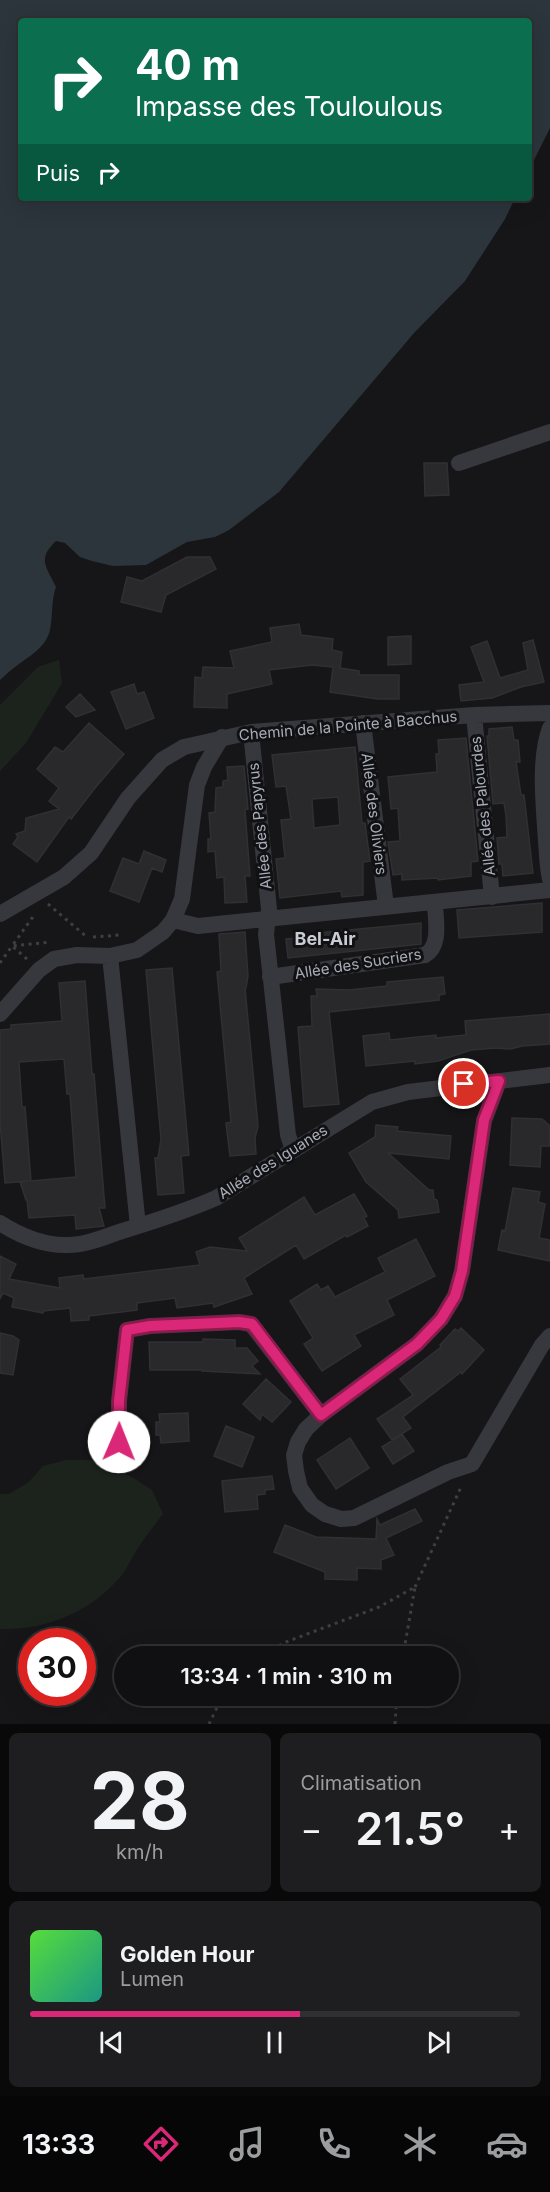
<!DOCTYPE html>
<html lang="fr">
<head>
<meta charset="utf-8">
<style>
  body { margin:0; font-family:Inter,sans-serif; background:#1e1e20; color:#f1f3f6; height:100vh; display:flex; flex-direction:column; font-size:22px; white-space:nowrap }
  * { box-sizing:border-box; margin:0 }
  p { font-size:20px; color:#9c9d9f }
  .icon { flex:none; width:33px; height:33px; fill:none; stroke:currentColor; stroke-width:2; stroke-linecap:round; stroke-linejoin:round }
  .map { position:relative; height:1724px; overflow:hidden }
  .side { display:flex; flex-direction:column; gap:9px; padding:9px; background:#09090a; flex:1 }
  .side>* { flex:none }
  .guide { position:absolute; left:18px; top:18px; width:514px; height:183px; border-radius:6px; box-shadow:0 6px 24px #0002,0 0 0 2px #303032; background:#0b6e4f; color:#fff; overflow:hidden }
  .speed { position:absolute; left:18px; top:1628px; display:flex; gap:12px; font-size:30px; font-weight:700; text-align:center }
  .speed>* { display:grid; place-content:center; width:78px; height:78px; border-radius:50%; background:#101012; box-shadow:0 6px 24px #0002,0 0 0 2px #303032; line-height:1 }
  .speed .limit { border:9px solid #d22; background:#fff; color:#111 }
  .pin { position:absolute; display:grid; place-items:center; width:51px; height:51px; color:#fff; margin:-26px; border:3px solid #fff; border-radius:50%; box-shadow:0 2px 6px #0007 }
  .me { position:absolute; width:66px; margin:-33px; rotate:1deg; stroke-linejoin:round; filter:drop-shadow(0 0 4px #0008) }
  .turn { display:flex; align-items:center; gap:21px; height:126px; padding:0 18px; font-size:27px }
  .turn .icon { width:78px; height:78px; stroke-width:2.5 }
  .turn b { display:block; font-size:42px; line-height:51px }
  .then { display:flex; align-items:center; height:57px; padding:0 18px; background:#0003; gap:12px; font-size:22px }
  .big { font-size:45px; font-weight:600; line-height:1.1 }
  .side .card { flex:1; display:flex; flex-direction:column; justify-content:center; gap:9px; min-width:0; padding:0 21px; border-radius:9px; background:#1e1e20 }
  .side .dial { align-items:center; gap:0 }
  .dial b { font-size:78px; line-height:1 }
  .song { display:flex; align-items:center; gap:18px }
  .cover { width:72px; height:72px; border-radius:9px; background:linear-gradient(135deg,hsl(110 70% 55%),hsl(170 70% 35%)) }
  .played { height:6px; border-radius:3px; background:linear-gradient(90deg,#db2777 55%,#303032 55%) }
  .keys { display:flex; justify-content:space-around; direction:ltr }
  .heat { display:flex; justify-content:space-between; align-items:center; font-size:33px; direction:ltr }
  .side .tiles { flex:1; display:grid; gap:9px; grid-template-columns:1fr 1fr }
  .card:last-child { grid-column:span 2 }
  .trip { position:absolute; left:114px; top:1646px; width:345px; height:60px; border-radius:30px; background:#101012; box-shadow:0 6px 24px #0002,0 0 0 2px #303032; font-weight:600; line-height:60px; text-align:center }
  .dock { display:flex; height:96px; justify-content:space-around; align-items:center; background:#060607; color:#9c9d9f }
  .dock .icon { width:42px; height:42px }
  .dock .selected { color:#db2777 }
  .dock b { font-size:27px; color:#f1f3f6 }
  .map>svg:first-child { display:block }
  .green { fill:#1c231d }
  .water { fill:#2c353c }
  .building { fill:#29292c; stroke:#303034; stroke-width:1.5; fill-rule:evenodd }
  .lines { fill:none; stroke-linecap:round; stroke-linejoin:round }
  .path { stroke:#3d3f44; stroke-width:3; stroke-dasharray:3 4.5; stroke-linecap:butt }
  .street { stroke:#37383d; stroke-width:16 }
  .route-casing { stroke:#8e194d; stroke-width:15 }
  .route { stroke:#db2777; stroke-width:10 }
  .labels { text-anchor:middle; stroke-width:6; stroke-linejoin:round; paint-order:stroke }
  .street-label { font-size:15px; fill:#a8adb8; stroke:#111113 }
  .quarter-label { font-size:18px; font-weight:bold; fill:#c9ccd4; stroke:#111113 }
</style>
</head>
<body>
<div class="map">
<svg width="550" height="1724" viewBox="0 0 550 1724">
  <rect width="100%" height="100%" fill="#161618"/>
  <!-- green -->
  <path class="green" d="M59 660 62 683 26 743 0 771V705L38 667Z
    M66 1460H91L113 1468 133 1478 152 1490 163 1514C154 1526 144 1538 136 1551 131 1559 127 1568 122 1575 91 1612 47 1630 0 1629V1494H9L29 1482 43 1466Z"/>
  <!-- water -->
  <path class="water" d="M0 0H550V128L530 168V21H21V198H515L505 219 465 281 414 333 279 492 229 530 215 537 187 542 146 565 113 566 92 561 80 557 65 543 56 541C37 559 46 566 56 587 51 601 53 615 50 630 46 648 28 657 15 667 9 671 5 676 0 680Z"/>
  <!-- building -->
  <path class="building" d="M424 463H447L449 495 425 496Z
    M187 557H210L216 569 166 595 161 612 121 602 127 577 142 581Z
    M299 624 301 635 333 639 332 650 342 652 340 668 359 671V675H399V699H378L330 692 333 667 312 665 269 670 272 684 227 694V708L194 707 195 677 202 678 203 667 234 668 230 651 272 642 270 628Z
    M411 636V664L388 665V637Z
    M533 640 544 682 521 687 492 698 461 701 459 685 484 682 471 647 487 641 500 678 528 670 523 643Z
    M134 684 137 694 144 692 154 718 126 729 111 692Z
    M80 694 95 710 76 717 66 707Z
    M89 723 124 754 95 788 71 819 69 817 37 862 13 844 18 837 16 834 25 831 26 818 59 809 49 801 59 788 37 769 55 747 63 752Z
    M512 727 514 740H518L520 762H516L521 795H524L533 873 503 876 502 864H499L497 838 507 837 506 816 504 803 493 804 487 736H489V729Z
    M466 738 478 861 471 862V876L438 880V878L402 880V874L393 875 388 842 400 841 398 808 391 809 388 777 437 772 436 754H439L438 740Z
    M355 747 362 823H365L370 861 363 862V895L342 897 341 891 280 898 276 859 285 858 281 820 291 819 286 786 276 787 272 755ZM338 797 340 825 314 828 312 799Z
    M244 766 248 809 245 810 250 876H245L247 902 225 903 224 877 217 878 215 851 208 852V839H211L209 813 215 812 216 788 223 787V781L228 780 227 767Z
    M144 851 166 860 162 872 152 868 139 902 110 891 123 858 139 864Z
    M542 903V932L459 938 457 910Z
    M421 923V944L288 958 286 939 318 936V933Z
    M245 932 248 976 246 988H245L258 1126 255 1138 256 1154 230 1156 226 1123 231 1122 217 972 221 971 219 934Z
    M172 968 189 1155 181 1156 184 1193 158 1195 155 1158H158L161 1139 146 970Z
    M443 977 445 994 439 995V1000L329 1012 339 1104 304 1107 298 1027 312 1026 311 996H317L316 989 349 990 387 986V982Z
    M85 981 92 1074H94L105 1208H99L104 1226 76 1229 75 1215 29 1218 27 1200H26L20 1182 29 1181 5 1183 0 1122V1030L11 1029V1025L62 1021 59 983ZM64 1059 67 1094H70L76 1177 31 1181 25 1107H22L19 1062Z
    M550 1014V1044L522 1046 511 1049 495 1048 471 1050 438 1061 415 1064V1061L366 1066 363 1036 389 1033 390 1040 436 1035V1038L466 1035 465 1021Z
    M512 1118 542 1119 550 1126V1146H541L540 1167 510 1165Z
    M376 1125 398 1127 397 1131 451 1136 449 1159 388 1153 429 1190H433L434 1199 437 1200 439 1212 399 1218 398 1210 366 1182 349 1153 375 1137Z
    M513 1188 540 1192 538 1202 545 1204 539 1238 550 1240V1261L498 1250 502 1230 505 1231Z
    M354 1194 367 1216 364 1218 368 1226 347 1237 346 1235 304 1259 296 1245 244 1278 252 1294 214 1307 213 1303 177 1308 175 1298 137 1303V1310L89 1316V1320L71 1321 70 1308 43 1311V1313L12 1307 14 1298 3 1293 0 1299V1256L16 1264 9 1279 60 1288 59 1278 83 1275 84 1279 200 1265 196 1252 210 1247 247 1251 239 1238 304 1197 315 1215Z
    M416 1239 435 1276 387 1300 394 1315 354 1335 361 1346 322 1371 304 1344 313 1338 290 1301 317 1284 321 1290 328 1286 335 1297 385 1272 378 1258Z
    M461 1328 484 1350 462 1374 461 1372 403 1417 411 1428 392 1440 377 1419 413 1395 400 1379 441 1347 440 1345 455 1329 458 1331Z
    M0 1333 13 1336 19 1340 13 1375 0 1373Z
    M203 1339 235 1340V1348H247L258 1361 252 1366 260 1374 202 1371V1370H150L149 1342H203Z
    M266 1379 291 1402 272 1422 262 1414 260 1420 243 1404Z
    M188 1413 189 1441 161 1443 160 1435H156V1422H160L159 1414Z
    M226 1426 254 1437 242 1467 214 1456Z
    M402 1434 414 1451 393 1464 382 1447Z
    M350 1438 369 1468 336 1489 317 1460Z
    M272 1476 274 1489 265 1490V1494L257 1495 258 1509 225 1512 222 1481Z
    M415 1509 422 1521 386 1538 394 1555 381 1560V1569L357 1568V1580L325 1579V1572L274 1552 285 1525 316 1537 376 1539 377 1519 380 1525Z"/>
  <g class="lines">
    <!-- path -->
    <path class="path" d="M48 904 88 938
      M93 937 120 935
      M27 959 12 946 35 914
      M0 963 12 946 51 942
      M415 1587 462 1485
      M259 1656 286 1642 379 1607 415 1587 403 1656
      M209 1724 223 1695
      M395 1724 397 1695"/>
    <!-- street -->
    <path class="street" d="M459 463 550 432
      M474 715 492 897
      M363 723 386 906
      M550 728C538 760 544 807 546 841 547 853 547 867 550 879
      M251 732 269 909 266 934 288 1135 293 1150
      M0 914 64 877 91 853 128 798 162 760 184 747 251 732 474 715 550 713
      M173 920 198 926 550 890
      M110 956 138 1226
      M270 977 425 955C442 945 435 919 435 902
      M0 1014 39 970 54 959 77 955 110 956 137 950 163 932 173 920 182 899 197 785 204 767 222 737
      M499 1081 484 1121 462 1271 455 1296 441 1319 417 1344 321 1415 306 1429 298 1442 294 1455 296 1471 300 1488 312 1505 325 1514 341 1519 354 1518 448 1472 472 1464 542 1345 550 1336
      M0 1223C19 1235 42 1245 65 1245 83 1246 102 1238 119 1232 152 1222 184 1212 216 1198L372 1102 408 1092 550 1075
      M119 1442V1401L127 1330 150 1326 239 1322 251 1324 321 1415"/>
  </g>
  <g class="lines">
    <defs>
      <path id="route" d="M119 1442V1401L127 1330 150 1326 239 1322 252 1324 321 1415 417 1344 441 1319 455 1296 462 1271 484 1120 499 1081 464 1084"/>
    </defs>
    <!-- route casing -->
    <use href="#route" class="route-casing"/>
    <!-- route -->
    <use href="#route" class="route"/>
  </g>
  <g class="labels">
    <!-- street labels -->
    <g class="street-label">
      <text transform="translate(348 726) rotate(-5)" y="5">Chemin de la Pointe à Bacchus</text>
      <text transform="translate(483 806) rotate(-96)" y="5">Allée des Palourdes</text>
      <text transform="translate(374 814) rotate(83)" y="5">Allée des Oliviers</text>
      <text transform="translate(260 826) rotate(-96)" y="5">Allée des Papyrus</text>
      <text transform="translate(358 964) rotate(-9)" y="5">Allée des Sucriers</text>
      <text transform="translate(273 1162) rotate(-32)" y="5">Allée des Iguanes</text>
    </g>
    <!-- quarter labels -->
    <g class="quarter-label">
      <text x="325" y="945">Bel-Air</text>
    </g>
  </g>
</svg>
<div class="speed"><div class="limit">30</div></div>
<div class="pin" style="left:464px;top:1084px;background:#d93025"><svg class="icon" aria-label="arrive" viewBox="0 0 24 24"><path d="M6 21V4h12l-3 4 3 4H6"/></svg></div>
<svg class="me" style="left:119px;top:1442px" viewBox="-20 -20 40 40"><circle r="19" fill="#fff"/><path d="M0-13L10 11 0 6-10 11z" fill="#db2777"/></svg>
<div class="trip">13:34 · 1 min · 310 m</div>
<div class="guide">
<div class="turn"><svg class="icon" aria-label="right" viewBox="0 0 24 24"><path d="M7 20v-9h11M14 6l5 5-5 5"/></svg><div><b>40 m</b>Impasse des Touloulous</div></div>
<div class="then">Puis<svg class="icon" aria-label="right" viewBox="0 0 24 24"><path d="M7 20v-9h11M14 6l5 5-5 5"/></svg></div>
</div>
</div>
<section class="side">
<div class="tiles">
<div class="card dial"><b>28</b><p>km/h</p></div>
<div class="card"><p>Climatisation</p>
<div class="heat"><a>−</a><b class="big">21.5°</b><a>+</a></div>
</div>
<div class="card">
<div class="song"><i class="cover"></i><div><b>Golden Hour</b><p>Lumen</p></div></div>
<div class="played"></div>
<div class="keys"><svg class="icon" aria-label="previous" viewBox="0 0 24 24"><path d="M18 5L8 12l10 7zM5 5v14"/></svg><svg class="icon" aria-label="pause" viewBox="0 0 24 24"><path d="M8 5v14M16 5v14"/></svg><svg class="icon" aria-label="next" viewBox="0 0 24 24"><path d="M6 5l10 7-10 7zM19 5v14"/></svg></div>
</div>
</div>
</section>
<nav class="dock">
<b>13:33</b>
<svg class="icon selected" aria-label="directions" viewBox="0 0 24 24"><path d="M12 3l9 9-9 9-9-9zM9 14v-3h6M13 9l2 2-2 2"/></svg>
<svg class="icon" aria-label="music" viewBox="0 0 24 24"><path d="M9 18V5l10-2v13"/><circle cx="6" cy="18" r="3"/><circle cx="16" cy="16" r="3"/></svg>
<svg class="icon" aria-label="phone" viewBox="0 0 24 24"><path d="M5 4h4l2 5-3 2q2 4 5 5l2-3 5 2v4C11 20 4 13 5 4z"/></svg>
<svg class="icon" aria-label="climate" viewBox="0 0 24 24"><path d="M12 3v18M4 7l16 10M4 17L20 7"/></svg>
<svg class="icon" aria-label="car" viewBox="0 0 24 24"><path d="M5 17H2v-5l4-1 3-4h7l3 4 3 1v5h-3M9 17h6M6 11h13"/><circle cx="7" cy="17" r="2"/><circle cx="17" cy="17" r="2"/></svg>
</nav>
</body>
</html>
